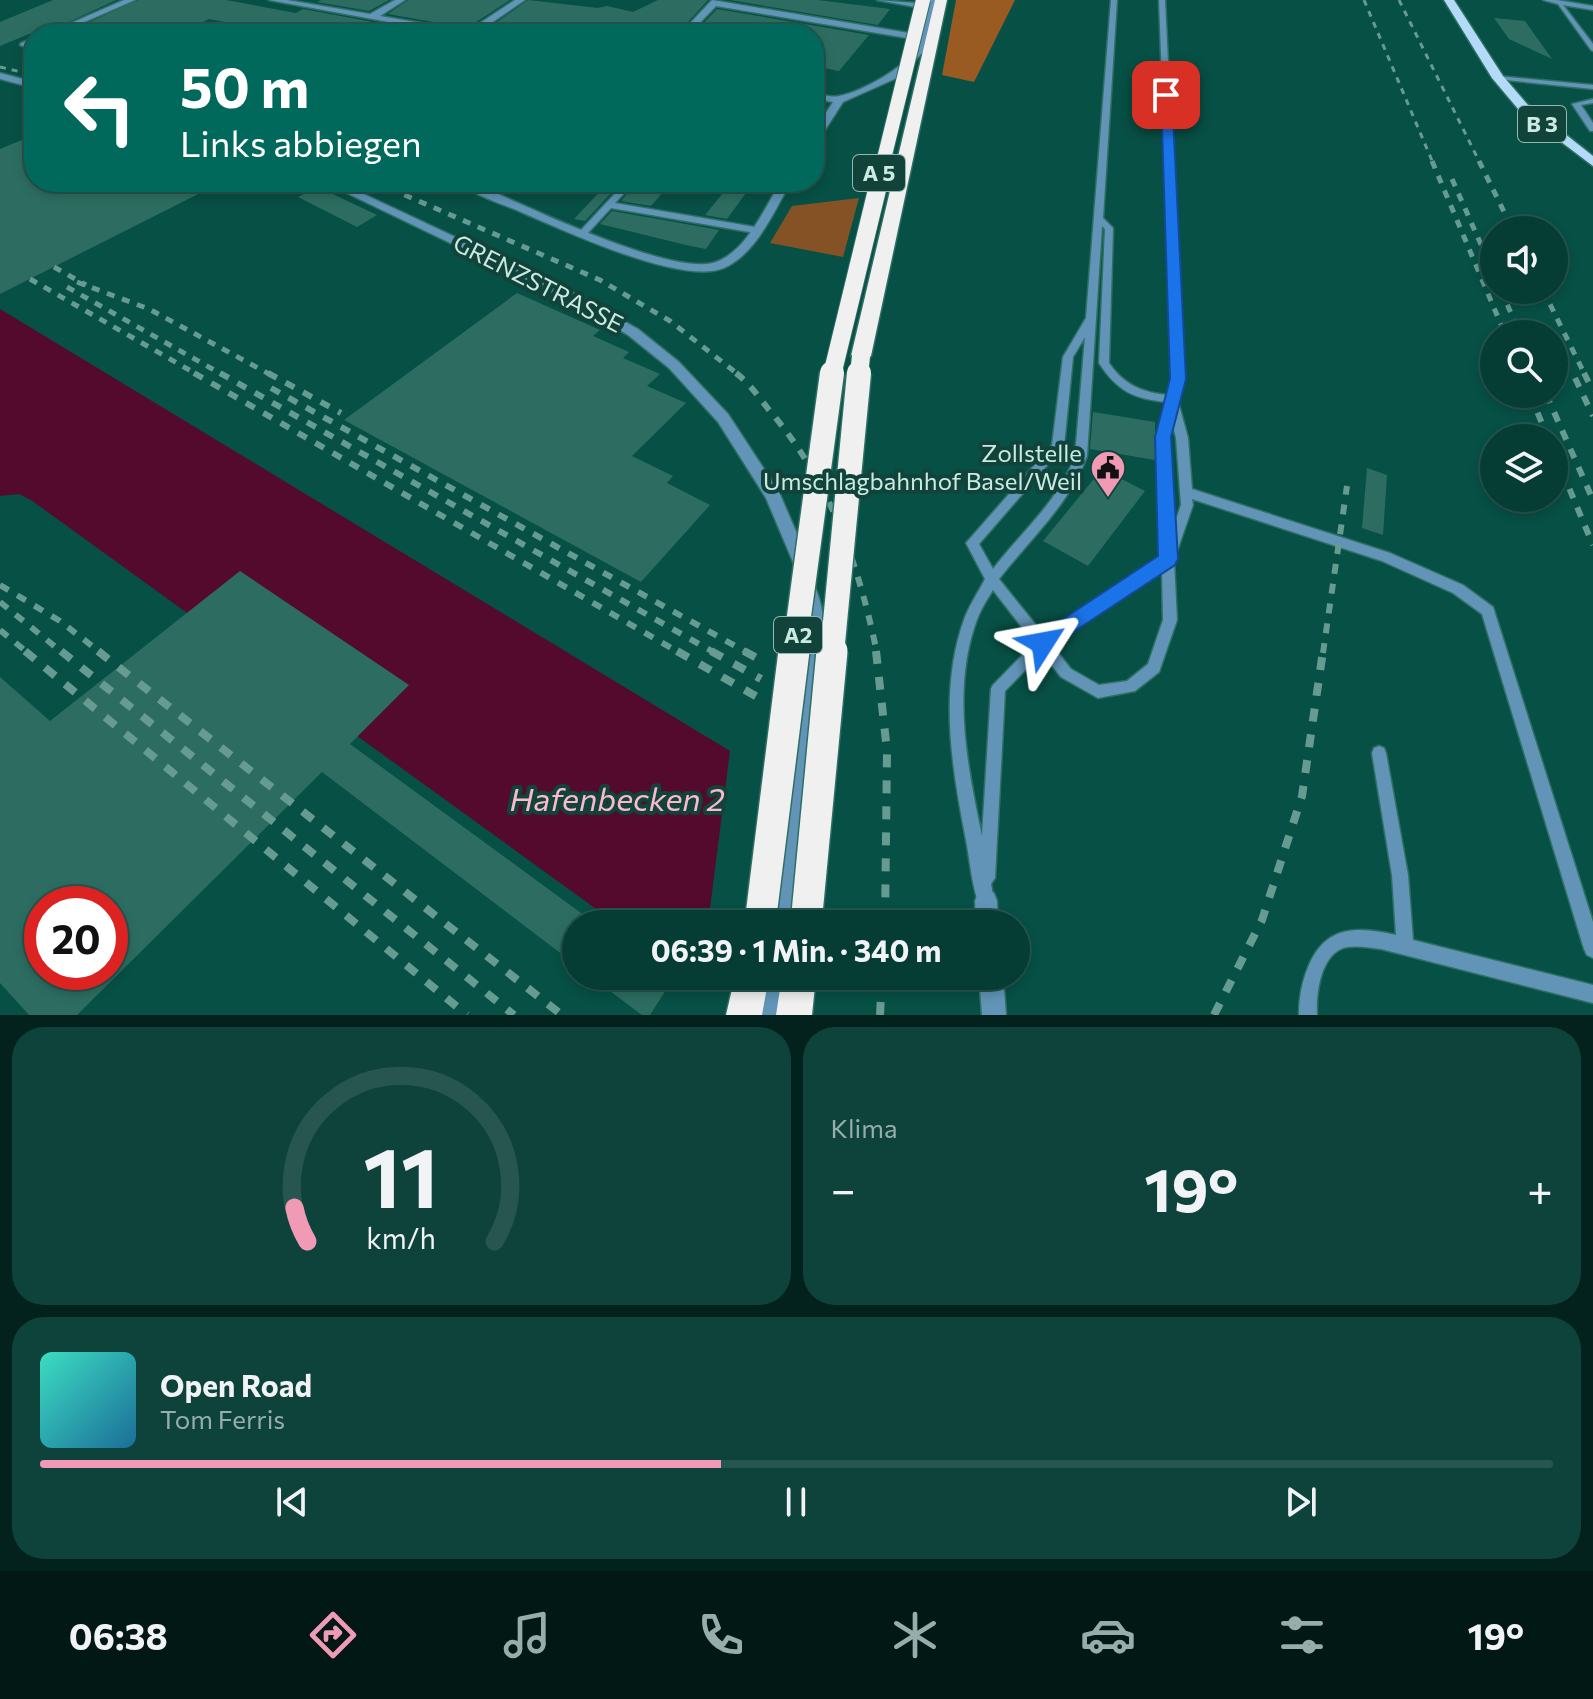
<!DOCTYPE html>
<html lang="de">
<head>
<meta charset="utf-8">
<style>
  body { margin:0; font-family:Commissioner,sans-serif; background:#0e433c; color:#f1f3f6; height:100vh; display:flex; flex-direction:column; font-size:30px; white-space:nowrap }
  * { box-sizing:border-box; margin:0 }
  p { font-size:26px; color:#97adac }
  .icon { flex:none; width:44px; height:44px; fill:none; stroke:currentColor; stroke-width:2; stroke-linecap:round; stroke-linejoin:round }
  .map { position:relative; height:1015px; overflow:hidden }
  .drawer { display:flex; flex-direction:column; gap:12px; padding:12px; background:#03211d; flex:1 }
  .drawer>* { flex:none }
  .guide { position:absolute; left:24px; top:24px; width:800px; height:168px; border-radius:32px; box-shadow:0 4px 12px #0003,0 0 0 2px #26564f; background:#00695c; color:#fff; overflow:hidden }
  .tools { position:absolute; left:1480px; top:216px; display:grid; gap:16px }
  .tools a { display:grid; place-items:center; width:88px; height:88px; border-radius:50%; background:#053c34; box-shadow:0 4px 12px #0003,0 0 0 2px #26564f; font-size:40px }
  .speed { position:absolute; left:24px; top:886px; display:flex; gap:16px; font-size:40px; font-weight:700; text-align:center }
  .speed>* { display:grid; place-content:center; width:104px; height:104px; border-radius:50%; background:#053c34; box-shadow:0 4px 12px #0003,0 0 0 2px #26564f; line-height:1 }
  .speed .limit { border:12px solid #d22; background:#fff; color:#111 }
  .pin { position:absolute; display:grid; place-items:center; width:68px; height:68px; color:#fff; margin:-34px; border-radius:16px; box-shadow:0 4px 12px #0006 }
  .me { position:absolute; width:88px; margin:-44px; rotate:56deg; stroke-linejoin:round; filter:drop-shadow(0 0 6px #0008) }
  .turn { display:flex; align-items:center; gap:28px; height:168px; padding:0 24px; font-size:36px }
  .turn .icon { width:104px; height:104px; stroke-width:2.5 }
  .turn b { display:block; font-size:56px; line-height:68px }
  .big { font-size:60px; font-weight:700; line-height:1.1 }
  .drawer .tile { flex:1; display:flex; flex-direction:column; justify-content:center; gap:12px; min-width:0; padding:0 28px; border-radius:32px; background:#0e433c }
  .drawer .dial { align-items:center; gap:0 }
  .dial svg { height:208px; overflow:visible; fill:none; stroke:#26564f; stroke-width:7; stroke-linecap:round; text-anchor:middle }
  .dial text { fill:#f1f3f6; stroke:none }
  .song { display:flex; align-items:center; gap:24px }
  .cover { width:96px; height:96px; border-radius:12px; background:linear-gradient(135deg,hsl(170 70% 55%),hsl(200 70% 35%)) }
  .played { height:8px; border-radius:4px; background:linear-gradient(90deg,#f09ab6 45%,#26564f 45%) }
  .keys { display:flex; justify-content:space-around; direction:ltr }
  .heat { display:flex; justify-content:space-between; align-items:center; font-size:44px; direction:ltr }
  .drawer .tiles { flex:1; display:grid; gap:12px; grid-template-columns:1fr 1fr }
  .tile:last-child { grid-column:span 2 }
  .trip { position:absolute; left:562px; top:910px; width:468px; height:80px; border-radius:40px; background:#053c34; box-shadow:0 4px 12px #0003,0 0 0 2px #26564f; font-weight:700; line-height:80px; text-align:center }
  .tab-bar { display:flex; height:128px; justify-content:space-around; align-items:center; background:#021815; color:#97adac }
  .tab-bar .icon { width:56px; height:56px }
  .tab-bar .on { color:#f09ab6 }
  .tab-bar b { font-size:36px; color:#f1f3f6 }
  .map>svg:first-child { display:block }
  .green { fill:#855226 }
  .forest { fill:#9a5b23 }
  .water { fill:#530a2c }
  .building { fill:#2d6d61; fill-rule:evenodd }
  .lines { fill:none; stroke-linecap:round; stroke-linejoin:round }
  .lane-casing { stroke:#2e6f64; stroke-width:3 }
  .street-casing { stroke:#2e6f64; stroke-width:3 }
  .primary-casing { stroke:#2e6f64; stroke-width:3 }
  .highway-casing { stroke:#2e6f64; stroke-width:3 }
  .lane { fill:#6194b7; fill-rule:evenodd }
  .street { fill:#6194b7; fill-rule:evenodd }
  .primary { fill:#b3dbf7; fill-rule:evenodd }
  .highway { fill:#f0f0f0; fill-rule:evenodd }
  .rail-far3 { stroke:#669b91; stroke-width:3; stroke-dasharray:6 6; stroke-linecap:butt }
  .rail-far2 { stroke:#669b91; stroke-width:5; stroke-dasharray:8 8; stroke-linecap:butt }
  .rail-far1 { stroke:#669b91; stroke-width:6; stroke-dasharray:10 10; stroke-linecap:butt }
  .rail { stroke:#669b91; stroke-width:8; stroke-dasharray:13 13; stroke-linecap:butt }
  .highway-bridge-far3-casing { stroke:#2e6f64; stroke-width:16; stroke-linecap:butt }
  .highway-bridge-far2-casing { stroke:#2e6f64; stroke-width:20; stroke-linecap:butt }
  .highway-bridge-far1-casing { stroke:#2e6f64; stroke-width:27; stroke-linecap:butt }
  .highway-bridge-casing { stroke:#2e6f64; stroke-width:34; stroke-linecap:butt }
  .highway-bridge-far3 { stroke:#f0f0f0; stroke-width:14 }
  .highway-bridge-far2 { stroke:#f0f0f0; stroke-width:18 }
  .highway-bridge-far1 { stroke:#f0f0f0; stroke-width:24 }
  .highway-bridge { stroke:#f0f0f0; stroke-width:31 }
  .route { fill:#1a73e8; stroke:#114b97; stroke-width:2 }
  .labels { text-anchor:middle; stroke-width:8; stroke-linejoin:round; paint-order:stroke }
  .shield { fill:#11433b; stroke:#92b8b0; stroke-width:2 }
  .shield-label { font-size:22px; font-weight:bold; fill:#caeae2 }
  .street-label { font-size:24px; fill:#caeae2; stroke:#11433b }
  .poi-label { font-size:24px; fill:#caeae2; stroke:#11433b; text-anchor:end }
  .near-water-label { font-size:32px; font-style:italic; fill:#fcb8ce; stroke:#11433b }
</style>
</head>
<body>
<div class="map">
<svg width="1593" height="1015" viewBox="0 0 1593 1015">
  <rect width="100%" height="100%" fill="#075045"/>
  <!-- green -->
  <path class="green" d="M859 198 843 257 770 243 792 206Z"/>
  <!-- forest -->
  <path class="forest" d="M956 0H1015L974 82 942 75Z"/>
  <!-- water -->
  <path class="water" d="M0 309 730 751 708 924H617L31 500 19 494 0 496Z"/>
  <!-- building -->
  <path class="building" d="M53 0H116L43 34H29L0 46V22Z
    M138 0H226L296 13 303 9 437 34H343L281 22 266 30 209 19 179 34H64Z
    M321 0H389L369 11 317 2Z
    M408 0H510L467 28 388 14Z
    M528 0 598 8 607 6 633 12 658 0H708L677 34H480Z
    M730 0H818L890 9 878 25Z
    M717 9 869 35 839 71 814 66V34H693Z
    M1494 18 1525 21 1552 59 1509 39Z
    M34 135V182H222L0 294V149Z
    M649 182H672L651 206 621 201 631 189 640 191Z
    M732 182H754L727 219 705 215Z
    M606 185 617 187 585 221 574 219Z
    M317 187 337 196 377 215 357 227 298 197Z
    M612 211 697 226 719 230 706 249 686 245 600 224Z
    M517 293 600 330 593 336 629 352 623 358 660 374 647 386 686 403 632 456 673 476 667 483 710 505 641 582 344 420Z
    M1093 412 1155 422V460L1090 449Z
    M1367 468 1387 475 1383 535 1362 528Z
    M1102 469 1145 491 1088 566 1043 541Z
    M240 571 409 685 350 744 596 924H576V965L322 772 77 1015H29L0 983V677L50 721ZM42 904H110V972H42Z
    M590 976H675L650 1015H642Z"/>
  <g class="lines">
    <defs>
      <path id="lane" d="M1111 0H1117L1103 218 1113 228 1109 363C1124 385 1143 393 1169 395L1173 379 1159 0H1165L1183 379 1178 401 1188 438 1192 489 1390 553 1463 585 1493 607 1593 922V958L1587 955 1584 949 1482 614 1453 593 1382 561 1192 499 1193 505 1174 560 1177 620 1159 672 1135 691 1098 698 1061 677 1042 653 1005 691 995 878 991 884 994 901 992 907 986 909 980 907C971 885 970 858 965 835 951 763 939 687 965 617 970 604 979 591 985 579L966 543 1052 445 1063 357 1086 318ZM1102 226 1105 229 1099 363C1117 391 1134 399 1167 402L1157 437 1161 557 1044 635 999 579C1031 538 1069 505 1087 456ZM1085 337 1075 456C1058 502 1022 531 993 569L979 544 1064 446 1073 357ZM1172 422 1176 438 1181 505 1173 528 1169 437ZM1162 570 1163 620 1148 664 1127 681 1099 685 1071 669 1052 645ZM993 590 1034 643 993 685 991 689 982 836C967 766 951 686 978 617 982 607 988 598 993 590Z
        M1543 0H1557L1593 6V10L1563 5 1593 44V51L1591 50 1558 4Z
        M1498 76 1593 85V89L1496 79V77Z
        M1593 99V103L1581 105 1593 123V131H1590L1572 104Z
        M621 187 628 189 615 203 755 227 759 230 755 233 611 208 587 234H581V230Z
        M1379 746 1384 748 1386 753 1408 875 1413 940 1593 985V1003L1381 949C1369 948 1352 944 1341 949 1320 959 1316 994 1317 1015H1299C1299 997 1302 981 1309 965 1326 925 1358 926 1396 935L1392 875 1372 753 1374 748Z"/>
      <path id="street" d="M124 0H135L57 34H46Z
        M269 0H287L370 14 395 0H405L380 16 468 31 515 0H525L475 34H454Z
        M712 0 921 35 927 9 877 0 928 4 929 0H937L925 50 899 77 843 102 818 141 814 142V131L833 102 814 99V93C821 94 832 98 839 96 862 92 914 64 919 40L716 6 689 34H680Z
        M34 38V50L20 45 21 43Z
        M0 73 34 82V88L0 79Z
        M324 182H338L566 289 638 329 679 362 728 414 779 492 810 564 808 569H796L766 498 718 422 669 368 628 335 558 295Z
        M781 182H791C774 211 757 253 724 268 682 286 563 230 521 212 503 204 480 198 465 186L475 184C521 203 673 278 716 262 748 250 764 208 781 182Z
        M808 583 814 585C836 631 820 707 814 757 809 813 803 868 797 924H775L806 663 805 619 799 590 802 585Z
        M986 890 994 893 997 901 998 924H976L975 901 978 893Z
        M765 976H789L782 1015H758Z
        M979 976H1003L1006 1015H982Z"/>
      <path id="primary" d="M1444 0H1454L1503 76 1527 104 1593 156V166L1519 110 1492 78Z"/>
      <path id="highway" d="M935 0H947L871 356 861 363 851 356Z
        M735 976H769L762 1015H726Z
        M782 976H816L812 1015H776Z"/>
    </defs>
    <!-- lane casing -->
    <use href="#lane" class="lane-casing"/>
    <!-- street casing -->
    <use href="#street" class="street-casing"/>
    <!-- primary casing -->
    <use href="#primary" class="primary-casing"/>
    <!-- highway casing -->
    <use href="#highway" class="highway-casing"/>
    <!-- lane -->
    <use href="#lane" class="lane"/>
    <!-- street -->
    <use href="#street" class="street"/>
    <!-- primary -->
    <use href="#primary" class="primary"/>
    <!-- highway -->
    <use href="#highway" class="highway"/>
    <!-- rail-far3 -->
    <path class="rail-far3" d="M1364 0 1433 163
      M1399 0 1480 163
      M0 67 34 75"/>
    <!-- rail-far2 -->
    <path class="rail-far2" d="M1432 161 1505 334
      M1479 161 1513 230
      M1452 179 1494 274
      M375 182 600 280 670 321 739 375
      M54 267 86 285
      M30 279 198 375
      M77 282 149 309 271 375
      M67 287 223 375
      M1501 290 1520 334
      M1543 290 1585 375"/>
    <!-- rail-far1 -->
    <path class="rail-far1" d="M194 373 680 653
      M220 373 715 653
      M268 373 341 413
      M736 373C749 383 759 397 769 410 830 481 858 562 877 653
      M1584 373 1593 391
      M1575 378 1593 416
      M271 388 748 653
      M1530 394 1548 438
      M1546 394 1593 500
      M1554 452 1593 545
      M0 585 60 621 101 653
      M0 602 63 653
      M0 630 28 653
      M1323 653 1347 486"/>
    <!-- rail -->
    <path class="rail" d="M25 651 467 1015
      M61 651 514 1015
      M98 651 562 1015
      M677 651 766 702
      M711 651 761 679
      M744 651 764 662
      M876 651 887 751 885 924
      M880 1015 882 976
      M1214 1015 1262 920 1302 796 1323 651"/>
    <defs>
      <path id="highway-bridge-far3" d="M883 163 923 0"/>
      <path id="highway-bridge-far2" d="M832 375 884 161
        M859 375 861 356"/>
      <path id="highway-bridge-far1" d="M794 653 832 373
        M832 653 859 373"/>
      <path id="highway-bridge" d="M760 924 794 651
        M806 924 832 651"/>
    </defs>
    <!-- highway-bridge-far3 casing -->
    <use href="#highway-bridge-far3" class="highway-bridge-far3-casing"/>
    <!-- highway-bridge-far2 casing -->
    <use href="#highway-bridge-far2" class="highway-bridge-far2-casing"/>
    <!-- highway-bridge-far1 casing -->
    <use href="#highway-bridge-far1" class="highway-bridge-far1-casing"/>
    <!-- highway-bridge casing -->
    <use href="#highway-bridge" class="highway-bridge-casing"/>
    <!-- highway-bridge-far3 -->
    <use href="#highway-bridge-far3" class="highway-bridge-far3"/>
    <!-- highway-bridge-far2 -->
    <use href="#highway-bridge-far2" class="highway-bridge-far2"/>
    <!-- highway-bridge-far1 -->
    <use href="#highway-bridge-far1" class="highway-bridge-far1"/>
    <!-- highway-bridge -->
    <use href="#highway-bridge" class="highway-bridge"/>
  </g>
  <!-- route -->
  <path class="route" d="M1166 91 1172 95 1186 379 1171 437 1178 559 1175 565 1043 652 1036 650 1033 643 1036 637 1158 556 1155 437 1170 379 1161 95Z"/>
  <!-- icons -->
  <defs>
    <symbol id="civic-pin" viewBox="-11 -11 22 30"><path d="M0 17L-7.5 6A9.5 9.5 0 1 1 7.5 6Z" fill="#f09ab6" stroke="#11433b"/><path d="M-.6-6.5H3V-4.5H.6V-3L4-1V1h2V6H-6V1h2V-1L-.6-3ZM-1.2 2.5V6h2.4V2.5Z" fill="#111"/></symbol>
  </defs>
  <g fill-rule="evenodd">
    <use href="#civic-pin" x="1088" y="448" width="40" height="54"/>
  </g>
  <g class="labels">
    <!-- shield labels -->
    <g class="shield">
      <rect x="1518" y="106" width="48" height="36" rx="6"/>
      <rect x="853" y="155" width="52" height="36" rx="6"/>
      <rect x="774" y="617" width="48" height="36" rx="6"/>
    </g>
    <g class="shield-label">
      <text x="1542" y="132">B 3</text>
      <text x="879" y="181">A 5</text>
      <text x="798" y="643">A2</text>
    </g>
    <!-- street labels -->
    <g class="street-label">
      <text transform="translate(538 284) rotate(27)" y="8">GRENZSTRASSE</text>
    </g>
    <!-- poi labels -->
    <g class="poi-label">
      <text x="1082" y="462">Zollstelle<tspan x="1082" dy="28">Umschlagbahnhof Basel/Weil</tspan></text>
    </g>
    <!-- near-water labels -->
    <g class="near-water-label">
      <text x="617" y="811">Hafenbecken 2</text>
    </g>
  </g>
</svg>
<div class="tools">
<a><svg class="icon" aria-label="sound" viewBox="0 0 24 24"><path d="M4 9h4l5-4v14l-5-4H4zM17 9q2 3 0 6"/></svg></a>
<a><svg class="icon" aria-label="search" viewBox="0 0 24 24"><circle cx="10" cy="10" r="6"/><path d="M15 15l6 6"/></svg></a>
<a><svg class="icon" aria-label="layers" viewBox="0 0 24 24"><path d="M12 4l9 5-9 5-9-5zM3 14l9 5 9-5"/></svg></a>
</div>
<div class="speed"><div class="limit">20</div></div>
<div class="pin" style="left:1166px;top:95px;background:#d93025"><svg class="icon" aria-label="arrive" viewBox="0 0 24 24"><path d="M6 21V4h12l-3 4 3 4H6"/></svg></div>
<svg class="me" style="left:1043px;top:643px" viewBox="-20 -20 40 40"><path d="M0-17L14 15 0 8-14 15z" fill="#1a73e8" stroke="#fff" stroke-width="4"/></svg>
<div class="trip">06:39 · 1 Min. · 340 m</div>
<div class="guide">
<div class="turn"><svg class="icon" aria-label="left" viewBox="0 0 24 24"><path d="M17 20v-9H6M10 6l-5 5 5 5"/></svg><div><b>50 m</b>Links abbiegen</div></div>
</div>
</div>
<section class="drawer">
<div class="tiles">
<div class="tile dial"><svg viewBox="0 0 100 80">
<path d="M14 69A42 42 0 1 1 86 69"/>
<path d="M14 69A42 42 0 0 1 9 56" stroke="#f09ab6"/>
<text x="50" y="56" font-size="32" font-weight="700">11</text>
<text x="50" y="72" font-size="11">km/h</text>
</svg></div>
<div class="tile"><p>Klima</p>
<div class="heat"><a>−</a><b class="big">19°</b><a>+</a></div>
</div>
<div class="tile">
<div class="song"><i class="cover"></i><div><b>Open Road</b><p>Tom Ferris</p></div></div>
<div class="played"></div>
<div class="keys"><svg class="icon" aria-label="previous" viewBox="0 0 24 24"><path d="M18 5L8 12l10 7zM5 5v14"/></svg><svg class="icon" aria-label="pause" viewBox="0 0 24 24"><path d="M8 5v14M16 5v14"/></svg><svg class="icon" aria-label="next" viewBox="0 0 24 24"><path d="M6 5l10 7-10 7zM19 5v14"/></svg></div>
</div>
</div>
</section>
<nav class="tab-bar">
<b>06:38</b>
<svg class="icon on" aria-label="directions" viewBox="0 0 24 24"><path d="M12 3l9 9-9 9-9-9zM9 14v-3h6M13 9l2 2-2 2"/></svg>
<svg class="icon" aria-label="music" viewBox="0 0 24 24"><path d="M9 18V5l10-2v13"/><circle cx="6" cy="18" r="3"/><circle cx="16" cy="16" r="3"/></svg>
<svg class="icon" aria-label="phone" viewBox="0 0 24 24"><path d="M5 4h4l2 5-3 2q2 4 5 5l2-3 5 2v4C11 20 4 13 5 4z"/></svg>
<svg class="icon" aria-label="climate" viewBox="0 0 24 24"><path d="M12 3v18M4 7l16 10M4 17L20 7"/></svg>
<svg class="icon" aria-label="car" viewBox="0 0 24 24"><path d="M5 17H2v-5l4-1 3-4h7l3 4 3 1v5h-3M9 17h6M6 11h13"/><circle cx="7" cy="17" r="2"/><circle cx="17" cy="17" r="2"/></svg>
<svg class="icon" aria-label="filters" viewBox="0 0 24 24"><path d="M4 7h16M4 17h16"/><circle cx="9" cy="7" r="2"/><circle cx="15" cy="17" r="2"/></svg>
<b>19°</b>
</nav>
</body>
</html>
